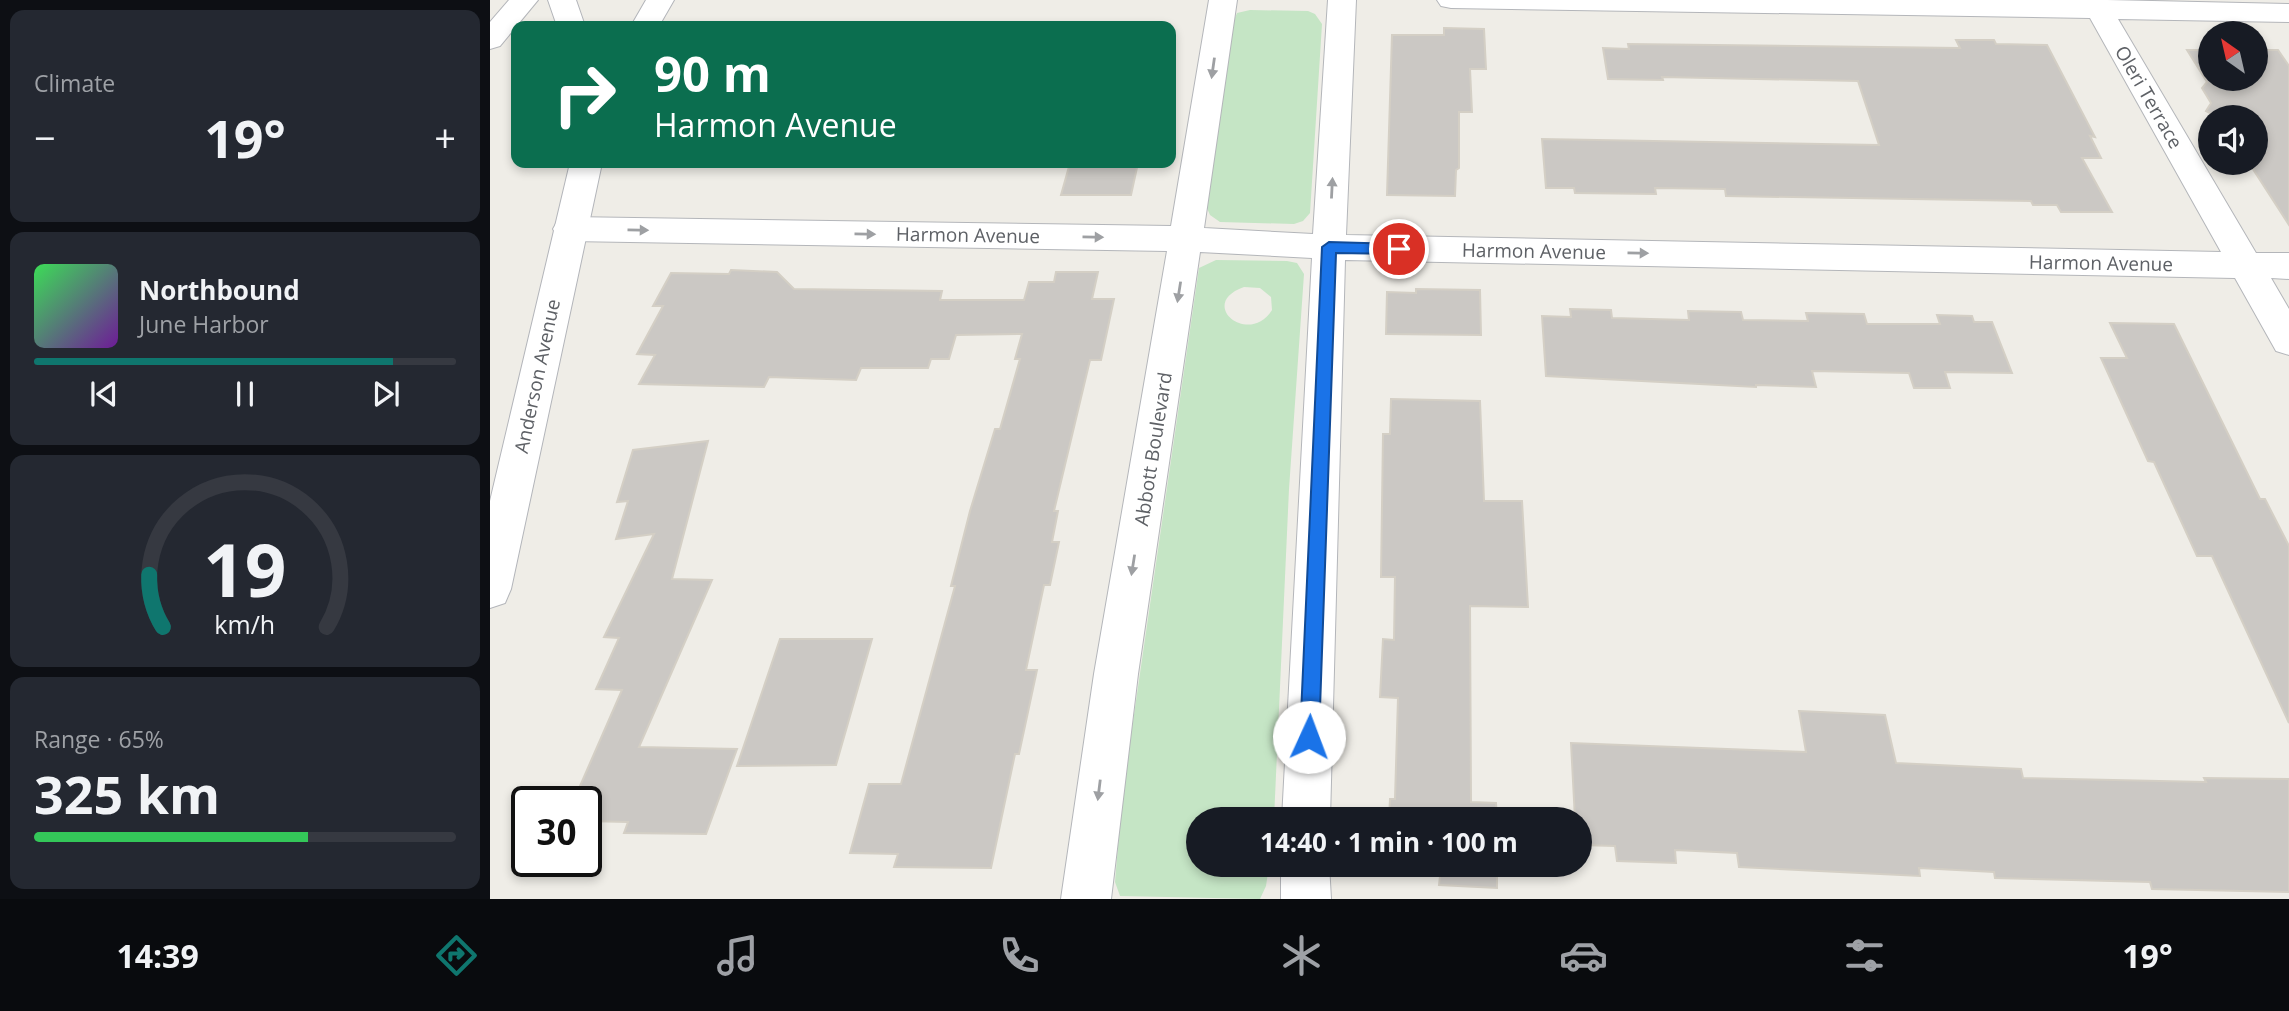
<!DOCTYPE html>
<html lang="en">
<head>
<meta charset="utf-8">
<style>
  body { margin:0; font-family:"Open Sans",sans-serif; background:#242831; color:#f1f3f6; height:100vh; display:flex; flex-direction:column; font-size:26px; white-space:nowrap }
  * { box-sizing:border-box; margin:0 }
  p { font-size:23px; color:#9ea1a6 }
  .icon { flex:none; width:38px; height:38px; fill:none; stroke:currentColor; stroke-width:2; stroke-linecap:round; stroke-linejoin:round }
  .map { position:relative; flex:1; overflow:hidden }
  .sheet { display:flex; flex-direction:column; gap:10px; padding:10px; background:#0d0f14; width:490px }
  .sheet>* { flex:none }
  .banner { position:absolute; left:21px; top:21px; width:665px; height:147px; border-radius:14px; box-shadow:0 4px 10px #0003; background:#0b6e4f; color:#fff; overflow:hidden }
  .needle { width:46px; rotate:326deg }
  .controls { position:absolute; left:1708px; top:21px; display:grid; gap:14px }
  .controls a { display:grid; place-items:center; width:70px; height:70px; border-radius:50%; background:#171b24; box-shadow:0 4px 10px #0003; font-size:35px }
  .speed { position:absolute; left:21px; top:786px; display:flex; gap:14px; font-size:35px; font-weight:700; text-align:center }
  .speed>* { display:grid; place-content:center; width:91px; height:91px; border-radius:50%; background:#171b24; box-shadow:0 4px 10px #0003; line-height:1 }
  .speed .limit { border:4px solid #111; border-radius:10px; background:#fff; color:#111 }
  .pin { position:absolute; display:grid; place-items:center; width:60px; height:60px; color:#fff; margin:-30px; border:4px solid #fff; border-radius:50%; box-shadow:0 2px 7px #0007 }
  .me { position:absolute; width:77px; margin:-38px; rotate:2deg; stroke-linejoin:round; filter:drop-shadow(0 0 5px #0008) }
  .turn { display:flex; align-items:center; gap:24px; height:147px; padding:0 28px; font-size:32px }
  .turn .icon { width:91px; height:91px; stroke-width:2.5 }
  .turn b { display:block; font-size:49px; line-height:60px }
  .big { font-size:52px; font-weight:700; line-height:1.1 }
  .sheet .tile { flex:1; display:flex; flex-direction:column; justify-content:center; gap:10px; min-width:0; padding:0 24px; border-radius:14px; background:#242831 }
  .sheet .dial { align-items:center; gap:0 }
  .dial svg { height:182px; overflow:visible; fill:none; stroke:#363941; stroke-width:7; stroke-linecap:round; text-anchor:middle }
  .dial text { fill:#f1f3f6; stroke:none }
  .song { display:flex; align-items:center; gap:21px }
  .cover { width:84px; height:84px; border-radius:10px; background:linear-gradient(135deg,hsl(130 70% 55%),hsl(280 70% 35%)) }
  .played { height:7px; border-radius:4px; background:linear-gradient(90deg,#0f766e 85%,#363941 85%) }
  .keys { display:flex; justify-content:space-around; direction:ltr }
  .heat { display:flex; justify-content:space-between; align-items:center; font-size:38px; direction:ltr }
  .charge { height:10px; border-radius:5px; background:linear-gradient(90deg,#34c759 65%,#363941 0) }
  .trip { position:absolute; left:696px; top:807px; width:406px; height:70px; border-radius:35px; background:#171b24; box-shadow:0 4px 10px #0003; font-weight:700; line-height:70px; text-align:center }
  .menu { display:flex; height:112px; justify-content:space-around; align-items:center; background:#090b0e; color:#9ea1a6 }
  .menu .icon { width:49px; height:49px }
  .menu .selected { color:#0f766e }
  .menu b { font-size:32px; color:#f1f3f6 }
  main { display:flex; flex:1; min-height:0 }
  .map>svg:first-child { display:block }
  .green { fill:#c5e5c5; fill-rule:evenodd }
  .building { fill:#cbc8c4; stroke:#d4cfc5; stroke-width:2 }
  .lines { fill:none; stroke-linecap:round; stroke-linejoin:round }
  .street-casing { stroke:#b4b6ba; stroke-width:2 }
  .secondary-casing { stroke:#b3b5ba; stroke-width:2 }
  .street { fill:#fff; fill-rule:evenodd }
  .secondary { fill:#fff; fill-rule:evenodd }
  .oneway { fill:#9ea0a3 }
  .route { fill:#1a73e8; stroke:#114b97; stroke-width:2 }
  .labels { text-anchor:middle; stroke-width:6; stroke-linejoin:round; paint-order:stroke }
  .street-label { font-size:19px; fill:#5e6166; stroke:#fff }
</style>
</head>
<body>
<main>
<section class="sheet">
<div class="tile"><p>Climate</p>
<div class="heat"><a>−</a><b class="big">19°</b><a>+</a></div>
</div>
<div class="tile">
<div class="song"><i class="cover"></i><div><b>Northbound</b><p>June Harbor</p></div></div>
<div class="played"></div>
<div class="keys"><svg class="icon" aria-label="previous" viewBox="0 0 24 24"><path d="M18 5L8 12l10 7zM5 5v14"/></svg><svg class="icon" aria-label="pause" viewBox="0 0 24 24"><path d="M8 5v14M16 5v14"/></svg><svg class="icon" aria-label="next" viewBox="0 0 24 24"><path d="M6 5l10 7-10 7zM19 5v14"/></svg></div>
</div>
<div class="tile dial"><svg viewBox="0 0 100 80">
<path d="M14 69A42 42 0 1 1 86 69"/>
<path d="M14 69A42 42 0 0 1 8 46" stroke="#0f766e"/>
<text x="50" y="56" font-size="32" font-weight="700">19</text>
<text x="50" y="72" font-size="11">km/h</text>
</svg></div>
<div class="tile"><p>Range · 65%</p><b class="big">325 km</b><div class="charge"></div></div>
</section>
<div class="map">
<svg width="1799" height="899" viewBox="0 0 1799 899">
  <rect width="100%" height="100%" fill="#efede7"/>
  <!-- green -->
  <path class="green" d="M760 10 818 11 825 14 832 24 820 213 813 221 804 224 730 222 720 215 716 206 742 25 747 13Z
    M726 260 797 261 807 263 814 274 799 489 784 819H709V864L779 865 776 886 770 899 630 896 625 882 632 797 709 268ZM754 287 770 288 781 297 782 310C759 347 706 304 754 287Z"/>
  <!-- building -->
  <path class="building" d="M954 28 994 29 996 69H980L982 112H969V168L966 170 965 196 897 195 902 35H954Z
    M1466 40H1504L1506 44 1557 45 1605 137 1600 136 1611 158H1592L1622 212H1571L1567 205H1543L1541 201 1236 196 1235 189 1165 188 1166 194 1085 193 1084 188H1056L1052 139 1389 145 1368 81 1172 77 1173 80 1118 79 1113 48 1139 49 1138 44 1470 48Z
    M1697 50H1720V79H1766V50H1788L1799 66V225L1759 163H1766V117H1728L1716 111 1721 103 1712 88 1717 82Z
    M580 163H648L641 195H571Z
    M241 270 287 272 304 289 452 291 450 300H534L539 282H564L566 272H608L602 299H624L611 360H600L564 511H568L562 542H569L560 585H554L536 670H547L529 754H525L501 868 404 867 408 854 360 853 379 784H411L465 586H461L480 511 505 429H510L530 359H525L532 334 466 335 459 359H441L438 368H371L366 380 279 377 274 387 149 384 165 355 147 354 173 306H163L181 273 239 274Z
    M926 289 990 290 991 335 896 334 897 292 926 293Z
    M1080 309 1121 310 1122 318 1199 320 1198 311 1251 312 1253 320 1318 321 1316 313 1374 314 1377 324H1450L1447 315 1482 316 1484 322H1502L1522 373 1455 372 1460 388H1424L1419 373 1322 371 1326 387 1266 385V387L1056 376 1052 316 1081 317Z
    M1620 323 1684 324 1770 499H1775L1799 546V723L1722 556H1707L1664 462 1658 461 1611 358H1637Z
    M901 399 990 401 994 501H1032L1038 607 980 606 981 802 1006 803 1007 819H899L900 799H905L908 698 890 697 893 639 904 640 905 577H891L893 434H900Z
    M218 441 182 579 222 580 149 747 247 749 216 834 134 833 138 822 96 821V802H83L132 690 106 689 129 638 114 637 164 534 126 539 138 501 127 502 143 450Z
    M290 639H382L346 765 247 766Z
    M1309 711 1395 715 1406 763 1531 769 1533 778 1716 782 1714 778 1799 779V892L1662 889 1660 882 1505 878 1504 872 1429 868 1430 876 1249 867 1247 853 1185 850 1186 863 1127 861 1125 846 1090 845V819H1085L1081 743 1316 752Z
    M897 864H1007V888L949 885 950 876 896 873Z"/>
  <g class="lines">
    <defs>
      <path id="street" d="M19 0H48L10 46 0 49V22Z
        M719 0H747L714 228 823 234 838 0H866L856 235 1731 252 1600 18 961 8 951 6 947 0H1617L1799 4V22L1628 19 1766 253H1799V279L1781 278 1799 309V355L1786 351 1745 278 855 260 840 819H792L822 258 710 252 648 674 621 899H571L604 674 677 251 80 241 68 238 63 229 68 220 80 217 681 226Z
        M791 864H839L841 899H791Z"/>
      <path id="secondary" d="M58 0H86L95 26H67Z
        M156 0H184L169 26H141Z
        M80 163H112L21 589 15 603 0 608V501Z"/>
    </defs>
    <!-- street casing -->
    <use href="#street" class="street-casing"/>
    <!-- secondary casing -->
    <use href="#secondary" class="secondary-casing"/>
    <!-- street -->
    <use href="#street" class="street"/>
    <!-- secondary -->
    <use href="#secondary" class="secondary"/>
  </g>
  <!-- one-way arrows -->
  <defs><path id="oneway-solid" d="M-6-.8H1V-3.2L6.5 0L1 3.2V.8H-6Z" transform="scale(1.75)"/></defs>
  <g class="oneway">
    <use href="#oneway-solid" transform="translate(723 68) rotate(98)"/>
    <use href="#oneway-solid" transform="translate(842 188) rotate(-87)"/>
    <use href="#oneway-solid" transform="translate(148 230) rotate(1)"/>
    <use href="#oneway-solid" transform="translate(375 234) rotate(1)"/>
    <use href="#oneway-solid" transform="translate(603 237) rotate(1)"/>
    <use href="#oneway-solid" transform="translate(1148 253) rotate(1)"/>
    <use href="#oneway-solid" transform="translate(689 292) rotate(99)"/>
    <use href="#oneway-solid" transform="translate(643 565) rotate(99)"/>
    <use href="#oneway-solid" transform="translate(609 790) rotate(97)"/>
  </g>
  <!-- route -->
  <path class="route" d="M839 242 909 244 916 249 909 254 846 253 829 737 826 744 819 747 813 744 810 737 832 247Z"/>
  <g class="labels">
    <!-- street labels -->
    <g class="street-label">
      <text transform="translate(1659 97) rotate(60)" y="7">Oleri Terrace</text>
      <text transform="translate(478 235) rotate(1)" y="7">Harmon Avenue</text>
      <text transform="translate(1044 251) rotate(1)" y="7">Harmon Avenue</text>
      <text transform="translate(1611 263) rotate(1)" y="7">Harmon Avenue</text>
      <text transform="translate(47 376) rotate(-78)" y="7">Anderson Avenue</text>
      <text transform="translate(663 449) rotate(-81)" y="7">Abbott Boulevard</text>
    </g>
  </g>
</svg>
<div class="controls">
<a><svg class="needle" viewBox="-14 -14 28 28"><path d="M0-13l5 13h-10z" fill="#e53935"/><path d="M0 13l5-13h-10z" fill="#9ea1a6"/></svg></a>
<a><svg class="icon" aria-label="sound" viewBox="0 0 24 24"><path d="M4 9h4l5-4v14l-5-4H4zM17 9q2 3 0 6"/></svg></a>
</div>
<div class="speed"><div class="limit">30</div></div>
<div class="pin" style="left:909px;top:249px;background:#d93025"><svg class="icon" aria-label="arrive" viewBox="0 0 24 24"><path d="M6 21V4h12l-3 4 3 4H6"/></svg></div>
<svg class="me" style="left:819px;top:737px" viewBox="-20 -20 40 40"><circle r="19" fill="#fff"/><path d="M0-13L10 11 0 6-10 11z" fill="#1a73e8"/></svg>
<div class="trip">14:40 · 1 min · 100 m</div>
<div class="banner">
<div class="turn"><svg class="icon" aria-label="right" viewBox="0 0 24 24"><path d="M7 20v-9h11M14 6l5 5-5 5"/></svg><div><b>90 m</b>Harmon Avenue</div></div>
</div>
</div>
</main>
<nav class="menu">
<b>14:39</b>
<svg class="icon selected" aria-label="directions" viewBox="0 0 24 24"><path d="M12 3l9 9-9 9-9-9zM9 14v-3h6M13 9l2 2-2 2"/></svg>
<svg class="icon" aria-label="music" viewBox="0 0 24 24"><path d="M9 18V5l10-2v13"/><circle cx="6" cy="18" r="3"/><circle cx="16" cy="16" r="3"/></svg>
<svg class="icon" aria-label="phone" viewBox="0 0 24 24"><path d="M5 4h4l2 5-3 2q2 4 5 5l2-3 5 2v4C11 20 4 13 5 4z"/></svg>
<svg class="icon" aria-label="climate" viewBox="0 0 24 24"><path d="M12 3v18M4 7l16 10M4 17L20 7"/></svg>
<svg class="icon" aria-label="car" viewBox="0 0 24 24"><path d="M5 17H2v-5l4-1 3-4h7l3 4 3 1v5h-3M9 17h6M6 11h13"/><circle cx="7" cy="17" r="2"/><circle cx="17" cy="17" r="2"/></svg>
<svg class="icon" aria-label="filters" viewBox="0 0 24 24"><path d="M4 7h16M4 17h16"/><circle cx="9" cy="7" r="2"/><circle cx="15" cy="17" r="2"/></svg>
<b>19°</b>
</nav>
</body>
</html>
